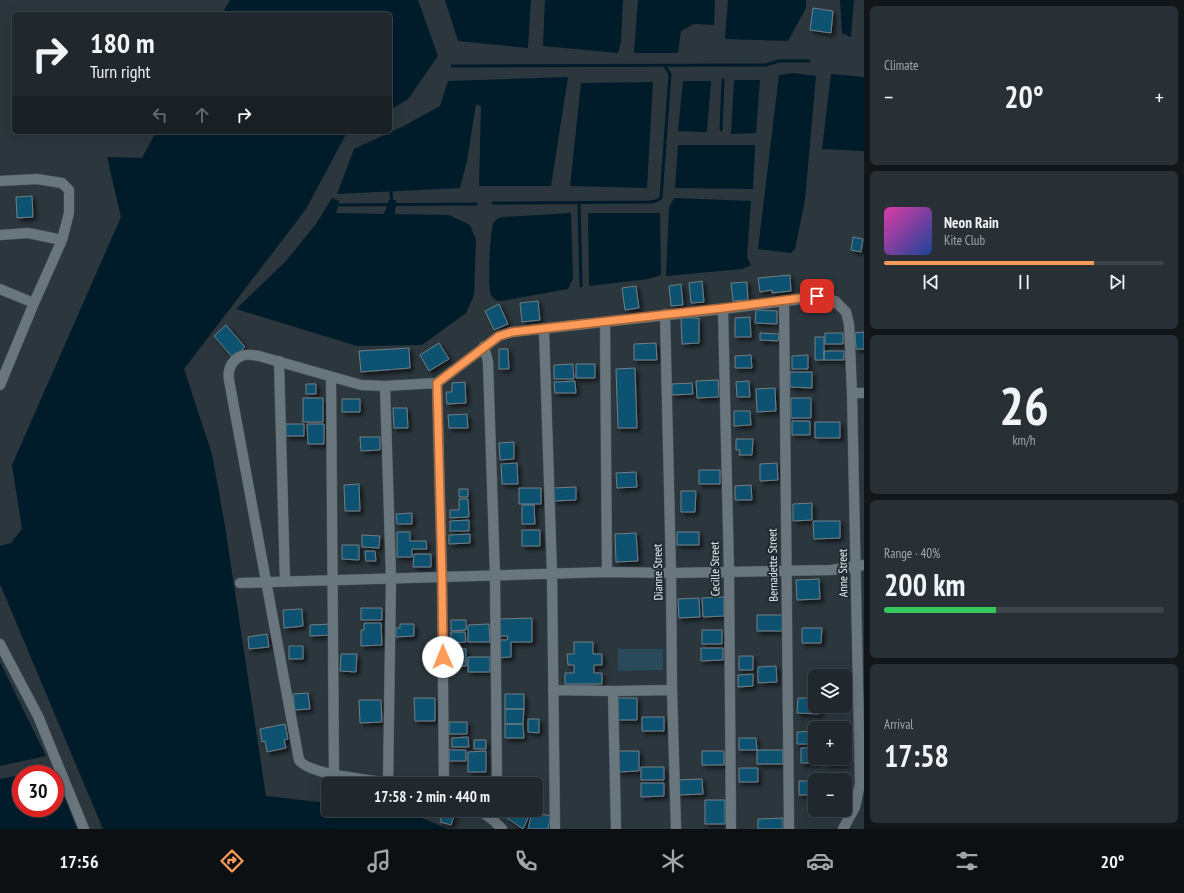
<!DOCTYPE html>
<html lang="en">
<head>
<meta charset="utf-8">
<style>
  body { margin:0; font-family:"PT Sans Narrow",sans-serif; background:#283036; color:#f1f3f6; height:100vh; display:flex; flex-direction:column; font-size:15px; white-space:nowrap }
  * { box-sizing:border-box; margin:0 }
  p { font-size:13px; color:#a2a6aa }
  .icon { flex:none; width:22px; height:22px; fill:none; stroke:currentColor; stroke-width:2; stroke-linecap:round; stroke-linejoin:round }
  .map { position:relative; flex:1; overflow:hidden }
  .sheet { display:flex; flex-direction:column; gap:6px; padding:6px; background:#121619; width:320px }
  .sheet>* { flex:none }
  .hud { position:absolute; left:12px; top:12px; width:380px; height:122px; border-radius:6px; box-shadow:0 4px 16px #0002,0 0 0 1px #3d444a; background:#20282e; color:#f1f3f6; overflow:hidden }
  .tools { position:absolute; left:808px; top:669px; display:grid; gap:8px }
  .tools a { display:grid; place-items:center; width:44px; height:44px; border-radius:6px; background:#20282e; box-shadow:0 4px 16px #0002,0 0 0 1px #3d444a; font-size:20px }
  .speed { position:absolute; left:12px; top:765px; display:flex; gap:8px; font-size:20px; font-weight:700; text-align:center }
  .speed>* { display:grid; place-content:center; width:52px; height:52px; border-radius:50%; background:#20282e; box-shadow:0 4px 16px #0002,0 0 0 1px #3d444a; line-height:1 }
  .speed .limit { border:6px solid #d22; background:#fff; color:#111 }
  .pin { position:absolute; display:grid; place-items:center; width:34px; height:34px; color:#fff; margin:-17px; border-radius:8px; box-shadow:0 2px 6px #0006 }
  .me { position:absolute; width:44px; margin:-22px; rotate:359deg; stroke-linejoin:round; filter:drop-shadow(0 0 3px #0008) }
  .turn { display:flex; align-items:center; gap:14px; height:84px; padding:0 12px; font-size:18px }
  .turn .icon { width:52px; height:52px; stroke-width:2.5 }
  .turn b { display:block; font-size:28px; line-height:34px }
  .lanes { display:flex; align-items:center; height:38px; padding:0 12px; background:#0003; justify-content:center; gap:20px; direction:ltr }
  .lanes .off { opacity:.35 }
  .big { font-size:30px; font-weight:800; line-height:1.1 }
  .sheet .tile { flex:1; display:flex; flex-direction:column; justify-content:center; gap:6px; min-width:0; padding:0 14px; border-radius:6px; background:#283036 }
  .sheet .dial { align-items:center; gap:0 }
  .dial b { font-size:52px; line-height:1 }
  .song { display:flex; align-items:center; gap:12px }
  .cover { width:48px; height:48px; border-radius:6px; background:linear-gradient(135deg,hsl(320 70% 55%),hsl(220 70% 35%)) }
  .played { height:4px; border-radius:2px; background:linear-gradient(90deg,#fe9b59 75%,#3d444a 75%) }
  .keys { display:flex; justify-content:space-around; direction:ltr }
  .heat { display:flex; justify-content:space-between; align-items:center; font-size:22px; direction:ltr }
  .charge { height:6px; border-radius:3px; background:linear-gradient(90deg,#34c759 40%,#3d444a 0) }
  .trip { position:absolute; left:321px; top:777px; width:222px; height:40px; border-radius:6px; background:#20282e; box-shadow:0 4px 16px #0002,0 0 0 1px #3d444a; font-weight:800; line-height:40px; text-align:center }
  .menu { display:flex; height:64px; justify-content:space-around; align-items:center; background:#0d1012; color:#a2a6aa }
  .menu .icon { width:28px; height:28px }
  .menu .current { color:#fe9b59 }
  .menu b { font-size:18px; color:#f1f3f6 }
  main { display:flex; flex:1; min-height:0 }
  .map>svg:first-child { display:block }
  .green { fill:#284a5b }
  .water { fill:#001c2b }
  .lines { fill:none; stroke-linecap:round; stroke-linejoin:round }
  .stream { stroke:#001c2b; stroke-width:3 }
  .building { fill:#0e5371; stroke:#717e85; filter:url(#shadow) }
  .minor-casing { stroke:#4a5559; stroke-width:11 }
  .minor { stroke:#69767d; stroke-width:10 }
  .route-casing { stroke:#a5653a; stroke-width:10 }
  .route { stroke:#fe9b59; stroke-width:7 }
  .labels { text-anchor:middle; stroke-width:4; stroke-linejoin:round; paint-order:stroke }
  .street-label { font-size:12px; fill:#e8f0f4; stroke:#212c32 }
</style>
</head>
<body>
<main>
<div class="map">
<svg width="864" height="829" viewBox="0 0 864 829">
  <defs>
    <filter id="shadow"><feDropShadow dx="3" dy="3" stdDeviation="2" flood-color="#0009"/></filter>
  </defs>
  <rect width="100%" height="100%" fill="#2b363d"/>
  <!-- green -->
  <path class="green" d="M618 649H663V670L618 671Z"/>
  <!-- water -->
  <path class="water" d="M230 0H418L438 56 408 99 390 110V14H222Z
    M445 0H531L528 48 458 41Z
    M545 0H623L621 42 618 53 543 46Z
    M638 0H715L714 25 694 24 681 31 678 53H634Z
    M728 0H806V8L788 41 725 39Z
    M840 0H854L851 37 842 33Z
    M793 73 816 76 805 200 795 249 791 253 758 249 779 75Z
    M831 74 864 77V151L822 149Z
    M568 77 551 186H479L481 106 476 104 467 161 460 188 337 194 354 149 402 127 440 106 448 81Z
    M734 80H760L756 133 731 134Z
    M683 81H711L707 132 678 131Z
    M653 82 647 188 570 186 581 83Z
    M156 132H353L345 136 306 209 184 369 212 454 225 526 266 796 328 803V810H387L408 812 448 829H103L0 584V546L11 543 22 529 12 465 121 217 107 157 142 158Z
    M678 145H755L753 189 675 188Z
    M332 198 339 201 336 213 384 214 389 200H396L395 214 449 215 470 225 476 240 474 295 466 313 422 345 357 346 236 309 286 261 316 224Z
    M674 198 751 201 747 257 751 265 742 269 666 276 669 207Z
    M571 213 573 278 568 289 501 301C496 301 493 299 491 295 487 286 490 235 493 223L497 219 502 217Z
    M588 213H660L661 275 648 279 589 286Z
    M0 662 46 756 0 766Z
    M53 768 77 829H0V779L21 775V808H55V774H24Z"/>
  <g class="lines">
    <!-- stream -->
    <path class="stream" d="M452 66 766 65 779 61H809
      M721 130 723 80
      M391 192 392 203
      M579 202 581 286
      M493 203 649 202 656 201 661 198 670 74 665 66
      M334 205 476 204"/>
  </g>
  <!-- building -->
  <path class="building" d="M813 8 833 11 831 33 810 30Z
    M32 196 33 217 17 218 16 197Z
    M853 237 863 239 861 252 851 250Z
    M790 275 791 291 772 293V290L760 292 758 278Z
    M702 281 704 302 691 303 689 283Z
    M747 282 748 300 733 301 731 283Z
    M681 284 683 305 671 306 669 286Z
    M636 286 639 308 625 310 622 288Z
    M538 301 540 320 522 322 520 303Z
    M499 304 508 324 494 330 485 311Z
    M756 310 777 311V324L755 323Z
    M750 317 751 337H735V318Z
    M681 318H699V343L682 344Z
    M226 325 245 347 233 358 214 336Z
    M864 332V349H856L855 333Z
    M760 333 779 334 778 341 760 340Z
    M825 333H843V344H825Z
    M815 337H824V360H815Z
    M439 343 449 359 429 371 420 355Z
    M656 343 657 360H634V344Z
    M409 348 410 368 361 372 359 351Z
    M499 349H508L509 369H499Z
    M824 351H844V360H824Z
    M751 355 752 368H735V356Z
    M808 355V369H792V356Z
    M573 364 574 379H554V365Z
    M576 364H595V378H576Z
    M635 368 637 428H618L616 369Z
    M790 372H812V388L790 387Z
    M718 380 719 397 697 398 696 381Z
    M575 381 576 393H555L554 382Z
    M749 381 750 397H737L736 382Z
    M465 382 466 403 447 404 446 392H452V383Z
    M692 383 693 394 672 395V384Z
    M306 384H316V394H306Z
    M775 388 776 411 757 412 756 389Z
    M303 398H323V422H303Z
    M791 398H811V418H791Z
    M342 399H360V412H342Z
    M393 408H407L408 428H394Z
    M734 411H750L751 425 734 426Z
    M467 414 468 428H449L448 415Z
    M792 421H810V435H792Z
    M815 422H840V438H815Z
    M286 424H304V436H286Z
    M307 424H324V444H308Z
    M360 437H380V450L361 451Z
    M736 439H753L752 455H739L740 450H736Z
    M514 442V459L500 460 499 443Z
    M517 463 518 484H502L501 464Z
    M777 463 778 480 760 481V464Z
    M699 470H720V484H699Z
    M636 472 637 487 617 488 616 473Z
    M359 484 360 511H345L344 485Z
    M751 485 752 500H735V486Z
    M576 487V500L554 501 553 488Z
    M519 488H541V504H519Z
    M459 489H468V497H459Z
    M681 491H696L695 512H681Z
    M459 499H468L469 517 450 518V510H459Z
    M812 503V520L793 521V504Z
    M522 505H534L535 524H522Z
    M412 513V524H397L396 514Z
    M469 520V531H450V521Z
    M813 521H840V538L814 539Z
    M522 530H540V546H522Z
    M397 532H410V541H426L427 549H412V557H397Z
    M677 532H699V545H677Z
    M636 533 638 561 616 562 615 534Z
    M470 534V543L449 544V535Z
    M362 535 380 536 379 548 362 547Z
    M342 545H359V560L342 559Z
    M365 551H375L376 561H366Z
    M414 554H431V567H413Z
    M819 579 820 599 797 600 796 580Z
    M724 597V616L703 617 702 598Z
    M699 598 700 617 679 618 678 599Z
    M361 608H382V620H361Z
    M302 609 303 626 284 628 283 610Z
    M757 615H784V631H757Z
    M532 618V642H511V657L498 658V640H507L508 636H498V619Z
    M451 620H466V630L451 631Z
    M364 623H381L382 645 361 646V630H364Z
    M332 624V635L310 636V625Z
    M400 624H414V636L396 637V628H400Z
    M489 624 490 642H468V625Z
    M802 628H822L821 643H802Z
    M702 630H722V644H702Z
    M451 632H465L466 642 451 643Z
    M267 634 269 647 249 649 248 637Z
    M574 642H593V654H602V665H594V673H602V684H565V673H574V665H568L567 654H574Z
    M289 646H303V659H289Z
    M701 648H723V660L701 661Z
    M453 649H466V666L453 667Z
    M341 654H357L356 672 340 671Z
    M739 656H753V670H739Z
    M468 657H490V672H468Z
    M776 666 777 682 758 683V667Z
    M753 674V686L738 687V675Z
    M308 693 310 709 295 710 293 694Z
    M505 694H524V709H505Z
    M414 698H435V721H415Z
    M616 698H637V720H617Z
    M798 698H815V706H820L819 714 797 713Z
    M359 700H381L382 722 360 723Z
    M505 709H524L523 724H505Z
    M642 717H664V731H642Z
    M528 719H539V733L528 732Z
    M449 722H467V734H449Z
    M285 724 288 739 284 740 286 748 267 752 265 741 262 742 260 729Z
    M505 724H523L524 738H505Z
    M815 731V744H797V732Z
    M468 737 469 747H452V738Z
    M739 738H756L757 750H739Z
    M474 740H486V749H474Z
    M801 748H815V758H820V763H801Z
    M845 749 846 764H825V758H845Z
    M449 750H466V761H449Z
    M757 750H783V764H757Z
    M486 751V772H468V752Z
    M618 751H639V771L618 772Z
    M702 751H724V765H702Z
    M641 767H664V780H641Z
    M739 768H758V782H739Z
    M702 779 703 794 678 795 677 780Z
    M799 781H815V795H799Z
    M641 783H664V796L641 797Z
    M705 800H725V824H705Z
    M443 810H456L451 825 440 822Z
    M521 810 531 812 523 829 507 818 513 811 517 814Z
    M532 812 551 816 548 829H528Z
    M783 818V829H758V819Z"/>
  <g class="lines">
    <defs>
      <path id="minor" d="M0 181 37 179 62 183 69 190V213L62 240 34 303 0 385
        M0 235 28 233 62 240
        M0 289 34 303
        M784 301 789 829
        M723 309 729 572 731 829
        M665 314 671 573 672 690 676 829
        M605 322 607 572
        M544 329 552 574 555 829
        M484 346 488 362 495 576 497 784
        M279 361 285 582
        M331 377 334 774
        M437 383 442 578 444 784
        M385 386 391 578 388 783
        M852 393H864
        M240 583 607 572 671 573 831 570 864 565
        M0 644 38 716 84 829
        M553 690 613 691 672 690
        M613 691 616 829
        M393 784C373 779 310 776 299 760L229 380C227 369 233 357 245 355 249 354 254 355 259 356L361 385 385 386 437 383 499 336 512 332 723 309 817 297 835 301 846 312 849 324 852 393 860 784 855 807 843 829
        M479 810 493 820 502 829"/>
    </defs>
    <!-- minor casing -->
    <use href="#minor" class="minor-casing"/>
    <!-- minor -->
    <use href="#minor" class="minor"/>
  </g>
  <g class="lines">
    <defs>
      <path id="route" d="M443 657 442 578 437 383 499 336 512 332 723 308 817 296"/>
    </defs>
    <!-- route casing -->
    <use href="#route" class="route-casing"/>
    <!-- route -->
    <use href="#route" class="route"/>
  </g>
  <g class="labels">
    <!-- street labels -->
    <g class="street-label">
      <text transform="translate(773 565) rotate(-91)" y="4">Bernadette Street</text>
      <text transform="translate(715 569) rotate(-91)" y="4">Cecille Street</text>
      <text transform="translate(658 572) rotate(-91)" y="4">Dianne Street</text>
      <text transform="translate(843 573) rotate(-91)" y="4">Anne Street</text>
    </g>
  </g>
</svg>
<div class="tools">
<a><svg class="icon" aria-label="layers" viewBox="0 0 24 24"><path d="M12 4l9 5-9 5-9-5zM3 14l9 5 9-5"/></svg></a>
<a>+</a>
<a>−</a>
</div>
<div class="speed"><div class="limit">30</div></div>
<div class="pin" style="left:817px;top:296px;background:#d93025"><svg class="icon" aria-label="arrive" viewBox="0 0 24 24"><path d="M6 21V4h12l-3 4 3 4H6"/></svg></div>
<svg class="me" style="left:443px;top:657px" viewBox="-20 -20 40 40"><circle r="19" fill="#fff"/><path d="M0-13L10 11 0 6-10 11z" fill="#fe9b59"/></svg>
<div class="trip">17:58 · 2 min · 440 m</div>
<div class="hud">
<div class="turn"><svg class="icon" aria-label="right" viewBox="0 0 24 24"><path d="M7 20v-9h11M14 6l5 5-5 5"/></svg><div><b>180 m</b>Turn right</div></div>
<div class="lanes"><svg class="icon off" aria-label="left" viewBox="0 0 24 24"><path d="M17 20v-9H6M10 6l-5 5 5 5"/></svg><svg class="icon off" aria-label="ahead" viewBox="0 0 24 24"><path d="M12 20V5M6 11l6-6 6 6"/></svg><svg class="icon" aria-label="right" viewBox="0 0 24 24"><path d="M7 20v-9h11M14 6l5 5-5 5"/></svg></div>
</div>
</div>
<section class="sheet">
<div class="tile"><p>Climate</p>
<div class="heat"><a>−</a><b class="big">20°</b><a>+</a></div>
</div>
<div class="tile">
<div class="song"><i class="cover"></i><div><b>Neon Rain</b><p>Kite Club</p></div></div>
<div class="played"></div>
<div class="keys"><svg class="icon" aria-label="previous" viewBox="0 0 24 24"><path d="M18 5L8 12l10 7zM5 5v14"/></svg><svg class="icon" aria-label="pause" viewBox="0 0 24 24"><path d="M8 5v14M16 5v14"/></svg><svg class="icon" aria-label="next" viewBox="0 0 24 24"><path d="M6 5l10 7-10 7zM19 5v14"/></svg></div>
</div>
<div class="tile dial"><b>26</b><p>km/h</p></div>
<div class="tile"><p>Range · 40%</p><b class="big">200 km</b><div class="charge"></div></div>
<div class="tile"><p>Arrival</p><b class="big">17:58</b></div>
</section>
</main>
<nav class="menu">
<b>17:56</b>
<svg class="icon current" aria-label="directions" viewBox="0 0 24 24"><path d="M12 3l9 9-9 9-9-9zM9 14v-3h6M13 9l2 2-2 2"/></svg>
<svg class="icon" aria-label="music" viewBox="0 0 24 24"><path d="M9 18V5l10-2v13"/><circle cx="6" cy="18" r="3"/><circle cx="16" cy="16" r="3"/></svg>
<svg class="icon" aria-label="phone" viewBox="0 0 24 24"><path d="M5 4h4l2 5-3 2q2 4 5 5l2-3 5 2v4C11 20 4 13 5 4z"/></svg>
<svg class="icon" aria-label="climate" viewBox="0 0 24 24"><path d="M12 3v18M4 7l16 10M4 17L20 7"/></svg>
<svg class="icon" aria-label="car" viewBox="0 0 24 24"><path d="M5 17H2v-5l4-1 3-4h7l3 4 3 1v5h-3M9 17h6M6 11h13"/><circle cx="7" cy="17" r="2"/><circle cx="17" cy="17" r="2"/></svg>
<svg class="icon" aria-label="filters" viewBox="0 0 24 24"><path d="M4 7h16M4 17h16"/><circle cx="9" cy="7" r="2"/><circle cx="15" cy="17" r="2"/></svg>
<b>20°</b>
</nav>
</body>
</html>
